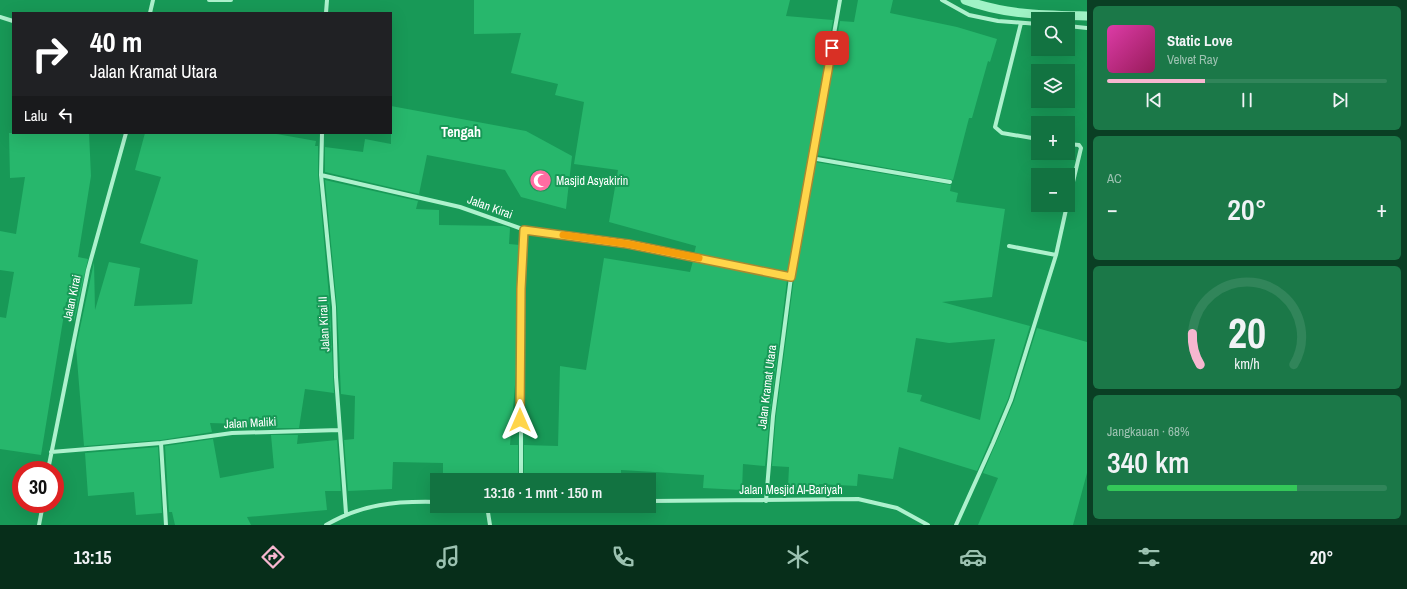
<!DOCTYPE html>
<html lang="id">
<head>
<meta charset="utf-8">
<style>
  body { margin:0; font-family:"Archivo Narrow",sans-serif; background:#1b7848; color:#f1f3f6; height:100vh; display:flex; flex-direction:column; font-size:15px; white-space:nowrap }
  * { box-sizing:border-box; margin:0 }
  p { font-size:13px; color:#9cc2b1 }
  .icon { flex:none; width:22px; height:22px; fill:none; stroke:currentColor; stroke-width:2; stroke-linecap:round; stroke-linejoin:round }
  .map { position:relative; flex:1; overflow:hidden }
  .side { display:flex; flex-direction:column; gap:6px; padding:6px; background:#0a3f24; width:320px }
  .side>* { flex:none }
  .banner { position:absolute; left:12px; top:12px; width:380px; height:122px; border-radius:0px; box-shadow:0 4px 16px #0002; background:#202124; color:#fff; overflow:hidden }
  .fabs { position:absolute; left:1031px; top:12px; display:grid; gap:8px }
  .fabs a { display:grid; place-items:center; width:44px; height:44px; border-radius:0px; background:#127341; box-shadow:0 4px 16px #0002; font-size:20px }
  .speed { position:absolute; left:12px; top:461px; display:flex; gap:8px; font-size:20px; font-weight:700; text-align:center }
  .speed>* { display:grid; place-content:center; width:52px; height:52px; border-radius:50%; background:#127341; box-shadow:0 4px 16px #0002; line-height:1 }
  .speed .limit { border:6px solid #d22; background:#fff; color:#111 }
  .pin { position:absolute; display:grid; place-items:center; width:34px; height:34px; color:#fff; margin:-17px; border-radius:8px; box-shadow:0 2px 6px #0006 }
  .me { position:absolute; width:44px; margin:-22px; rotate:0deg; stroke-linejoin:round; filter:drop-shadow(0 0 3px #0008) }
  .turn { display:flex; align-items:center; gap:14px; height:84px; padding:0 12px; font-size:18px }
  .turn .icon { width:52px; height:52px; stroke-width:2.5 }
  .turn b { display:block; font-size:28px; line-height:34px }
  .then { display:flex; align-items:center; height:38px; padding:0 12px; background:#0003; gap:8px; font-size:15px }
  .big { font-size:30px; font-weight:600; line-height:1.1 }
  .side .card { flex:1; display:flex; flex-direction:column; justify-content:center; gap:6px; min-width:0; padding:0 14px; border-radius:6px; background:#1b7848 }
  .side .dial { align-items:center; gap:0 }
  .dial svg { height:104px; overflow:visible; fill:none; stroke:#31855a; stroke-width:7; stroke-linecap:round; text-anchor:middle }
  .dial text { fill:#f1f3f6; stroke:none }
  .song { display:flex; align-items:center; gap:12px }
  .cover { width:48px; height:48px; border-radius:6px; background:linear-gradient(135deg,hsl(320 70% 55%),hsl(330 70% 35%)) }
  .played { height:4px; border-radius:2px; background:linear-gradient(90deg,#f7b7d0 35%,#31855a 35%) }
  .keys { display:flex; justify-content:space-around; direction:ltr }
  .heat { display:flex; justify-content:space-between; align-items:center; font-size:22px; direction:ltr }
  .charge { height:6px; border-radius:3px; background:linear-gradient(90deg,#34c759 68%,#31855a 0) }
  .trip { position:absolute; left:430px; top:473px; width:226px; height:40px; border-radius:0px; background:#127341; box-shadow:0 4px 16px #0002; font-weight:600; line-height:40px; text-align:center }
  .menu { display:flex; height:64px; justify-content:space-around; align-items:center; background:#072e1a; color:#9cc2b1 }
  .menu .icon { width:28px; height:28px }
  .menu .on { color:#f7b7d0 }
  .menu b { font-size:18px; color:#f1f3f6 }
  main { display:flex; flex:1; min-height:0 }
  .map>svg:first-child { display:block }
  .lines { fill:none; stroke-linecap:round; stroke-linejoin:round }
  .stream { stroke:#a0f3c6; stroke-width:9 }
  .building { fill:#27b76c; fill-rule:evenodd }
  .minor { stroke:#adf1cd; stroke-width:4 }
  .route-casing { stroke:#a68a30; stroke-width:10 }
  .route { stroke:#ffd54a; stroke-width:7 }
  .slow { stroke:#f59e0b; stroke-width:7 }
  .labels { text-anchor:middle; stroke-width:4; stroke-linejoin:round; paint-order:stroke }
  .poi-label { font-size:12px; fill:#fff; stroke:#189957; text-anchor:start }
  .street-label { font-size:12px; fill:#fff; stroke:#189957 }
  .quarter-label { font-size:14px; font-weight:bold; fill:#fff; stroke:#189957 }
</style>
</head>
<body>
<main>
<div class="map">
<svg width="1087" height="525" viewBox="0 0 1087 525">
  <rect width="100%" height="100%" fill="#189957"/>
  <g class="lines">
    <!-- stream -->
    <path class="stream" d="M965 0C1005 15 1045 15 1087 16"/>
  </g>
  <!-- building -->
  <path class="building" d="M474 0H790L786 16 833 20 788 273 694 254 696 246 609 222 618 170 574 164 584 102 555 95 558 84 511 73 521 33 474 34Z
    M858 0H893L890 13 957 27 997 39 990 62 988 61 972 118H969L953 180 816 155 840 21 854 22Z
    M391 106 526 131 572 156 566 209 521 197 505 170 427 155 419 194 325 172V147L363 152 365 139 391 144Z
    M9 133H89L91 176 78 257 88 259 74 322 73 302H66L41 455 0 449V317L6 318 14 272 0 270V231L16 234 25 177 10 178Z
    M145 133H271L316 141 315 146H318V175L330 307 334 393 305 389 299 428H271L270 425 210 423 212 432 161 440 84 446 76 347 94 262 95 310 109 262 140 268 134 306 192 304 198 260 140 243 161 177 135 170Z
    M815 162 951 185 950 191 958 193 956 202 1005 209 992 297 942 302 1030 326 1008 399 977 471 899 447 893 479 858 474 857 486 819 484V489L788 487 789 467 772 466 776 416 794 278ZM916 338 949 343 995 339 980 420 920 401 922 395 907 392Z
    M325 180 418 201 416 209 439 210V225L504 226 510 228 509 244 520 245 518 289V349L510 445H518V480H443V463L393 462 392 489 348 491 344 440 354 439 355 396 341 394 337 307Z
    M604 258 690 272 693 261 787 280 770 416 765 466 743 464 742 490 703 488 704 475 621 470V480H524V445L558 446 560 366 586 370Z
    M1037 328 1087 342V473L1073 525H978L998 478 983 473 1014 401Z
    M271 435H298L297 444 337 440 341 491H325L327 510 247 517 251 525H175L172 512H169L165 446 213 439 220 478 274 468Z
    M158 447 162 513 136 515 134 492 88 496 85 453Z"/>
  <g class="lines">
    <!-- minor -->
    <path class="minor" d="M209 0H231
      M942 0 969 15 998 21 1038 24
      M150 13 153 0
      M326 13 327 0
      M0 17 13 21
      M1021 23 995 127 1002 133 1038 139
      M1068 26 1087 28
      M322 133 321 175 334 307 336 377 346 513
      M1068 144 1079 145 1081 148 1068 203
      M811 158 950 182
      M321 175 460 207 525 230 628 244 791 277
      M1056 255 1067 205
      M161 443 232 433 340 430
      M51 452 161 443 166 525
      M48 470 88 270 126 133
      M521 480V289L525 230
      M649 501 858 499 897 508 928 525
      M766 501 773 416 791 277 840 0
      M487 506 490 525
      M39 525 43 504
      M326 525C362 504 395 501 437 502
      M956 525 993 443 1011 400 1056 255 1009 246"/>
  </g>
  <g class="lines">
    <defs>
      <path id="route" d="M520 420 521 289 524 230 628 244 791 277 832 48"/>
    </defs>
    <!-- route casing -->
    <use href="#route" class="route-casing"/>
    <!-- route -->
    <use href="#route" class="route"/>
    <!-- slow -->
    <path class="slow" d="M563 235 628 244 699 258"/>
  </g>
  <!-- icons -->
  <defs>
    <symbol id="mosque-disc" viewBox="-11 -11 22 22"><circle r="9.5" fill="#ff6da2" stroke="#189957"/><path d="M3.5-4.9A6 6 0 1 0 3.5 4.9A5 5 0 1 1 3.5-4.9Z" fill="#fff"/></symbol>
  </defs>
  <g fill-rule="evenodd">
    <use href="#mosque-disc" x="528" y="168" width="25" height="25"/>
  </g>
  <g class="labels">
    <!-- poi labels -->
    <g class="poi-label">
      <text x="556" y="185">Masjid Asyakirin</text>
    </g>
    <!-- street labels -->
    <g class="street-label">
      <text transform="translate(490 207) rotate(20)" y="4">Jalan Kirai</text>
      <text transform="translate(72 298) rotate(-78)" y="4">Jalan Kirai</text>
      <text transform="translate(324 324) rotate(-93)" y="4">Jalan Kirai II</text>
      <text transform="translate(767 387) rotate(-83)" y="4">Jalan Kramat Utara</text>
      <text transform="translate(250 423) rotate(-3)" y="4">Jalan Maliki</text>
      <text x="791" y="494">Jalan Mesjid Al-Bariyah</text>
    </g>
    <!-- quarter labels -->
    <g class="quarter-label">
      <text x="461" y="137">Tengah</text>
    </g>
  </g>
</svg>
<div class="fabs">
<a><svg class="icon" aria-label="search" viewBox="0 0 24 24"><circle cx="10" cy="10" r="6"/><path d="M15 15l6 6"/></svg></a>
<a><svg class="icon" aria-label="layers" viewBox="0 0 24 24"><path d="M12 4l9 5-9 5-9-5zM3 14l9 5 9-5"/></svg></a>
<a>+</a>
<a>−</a>
</div>
<div class="speed"><div class="limit">30</div></div>
<div class="pin" style="left:832px;top:48px;background:#d93025"><svg class="icon" aria-label="arrive" viewBox="0 0 24 24"><path d="M6 21V4h12l-3 4 3 4H6"/></svg></div>
<svg class="me" style="left:520px;top:420px" viewBox="-20 -20 40 40"><path d="M0-17L14 15 0 8-14 15z" fill="#ffd54a" stroke="#fff" stroke-width="4"/></svg>
<div class="trip">13:16 · 1 mnt · 150 m</div>
<div class="banner">
<div class="turn"><svg class="icon" aria-label="right" viewBox="0 0 24 24"><path d="M7 20v-9h11M14 6l5 5-5 5"/></svg><div><b>40 m</b>Jalan Kramat Utara</div></div>
<div class="then">Lalu<svg class="icon" aria-label="left" viewBox="0 0 24 24"><path d="M17 20v-9H6M10 6l-5 5 5 5"/></svg></div>
</div>
</div>
<section class="side">
<div class="card">
<div class="song"><i class="cover"></i><div><b>Static Love</b><p>Velvet Ray</p></div></div>
<div class="played"></div>
<div class="keys"><svg class="icon" aria-label="previous" viewBox="0 0 24 24"><path d="M18 5L8 12l10 7zM5 5v14"/></svg><svg class="icon" aria-label="pause" viewBox="0 0 24 24"><path d="M8 5v14M16 5v14"/></svg><svg class="icon" aria-label="next" viewBox="0 0 24 24"><path d="M6 5l10 7-10 7zM19 5v14"/></svg></div>
</div>
<div class="card"><p>AC</p>
<div class="heat"><a>−</a><b class="big">20°</b><a>+</a></div>
</div>
<div class="card dial"><svg viewBox="0 0 100 80">
<path d="M14 69A42 42 0 1 1 86 69"/>
<path d="M14 69A42 42 0 0 1 8 45" stroke="#f7b7d0"/>
<text x="50" y="56" font-size="32" font-weight="700">20</text>
<text x="50" y="72" font-size="11">km/h</text>
</svg></div>
<div class="card"><p>Jangkauan · 68%</p><b class="big">340 km</b><div class="charge"></div></div>
</section>
</main>
<nav class="menu">
<b>13:15</b>
<svg class="icon on" aria-label="directions" viewBox="0 0 24 24"><path d="M12 3l9 9-9 9-9-9zM9 14v-3h6M13 9l2 2-2 2"/></svg>
<svg class="icon" aria-label="music" viewBox="0 0 24 24"><path d="M9 18V5l10-2v13"/><circle cx="6" cy="18" r="3"/><circle cx="16" cy="16" r="3"/></svg>
<svg class="icon" aria-label="phone" viewBox="0 0 24 24"><path d="M5 4h4l2 5-3 2q2 4 5 5l2-3 5 2v4C11 20 4 13 5 4z"/></svg>
<svg class="icon" aria-label="climate" viewBox="0 0 24 24"><path d="M12 3v18M4 7l16 10M4 17L20 7"/></svg>
<svg class="icon" aria-label="car" viewBox="0 0 24 24"><path d="M5 17H2v-5l4-1 3-4h7l3 4 3 1v5h-3M9 17h6M6 11h13"/><circle cx="7" cy="17" r="2"/><circle cx="17" cy="17" r="2"/></svg>
<svg class="icon" aria-label="filters" viewBox="0 0 24 24"><path d="M4 7h16M4 17h16"/><circle cx="9" cy="7" r="2"/><circle cx="15" cy="17" r="2"/></svg>
<b>20°</b>
</nav>
</body>
</html>
